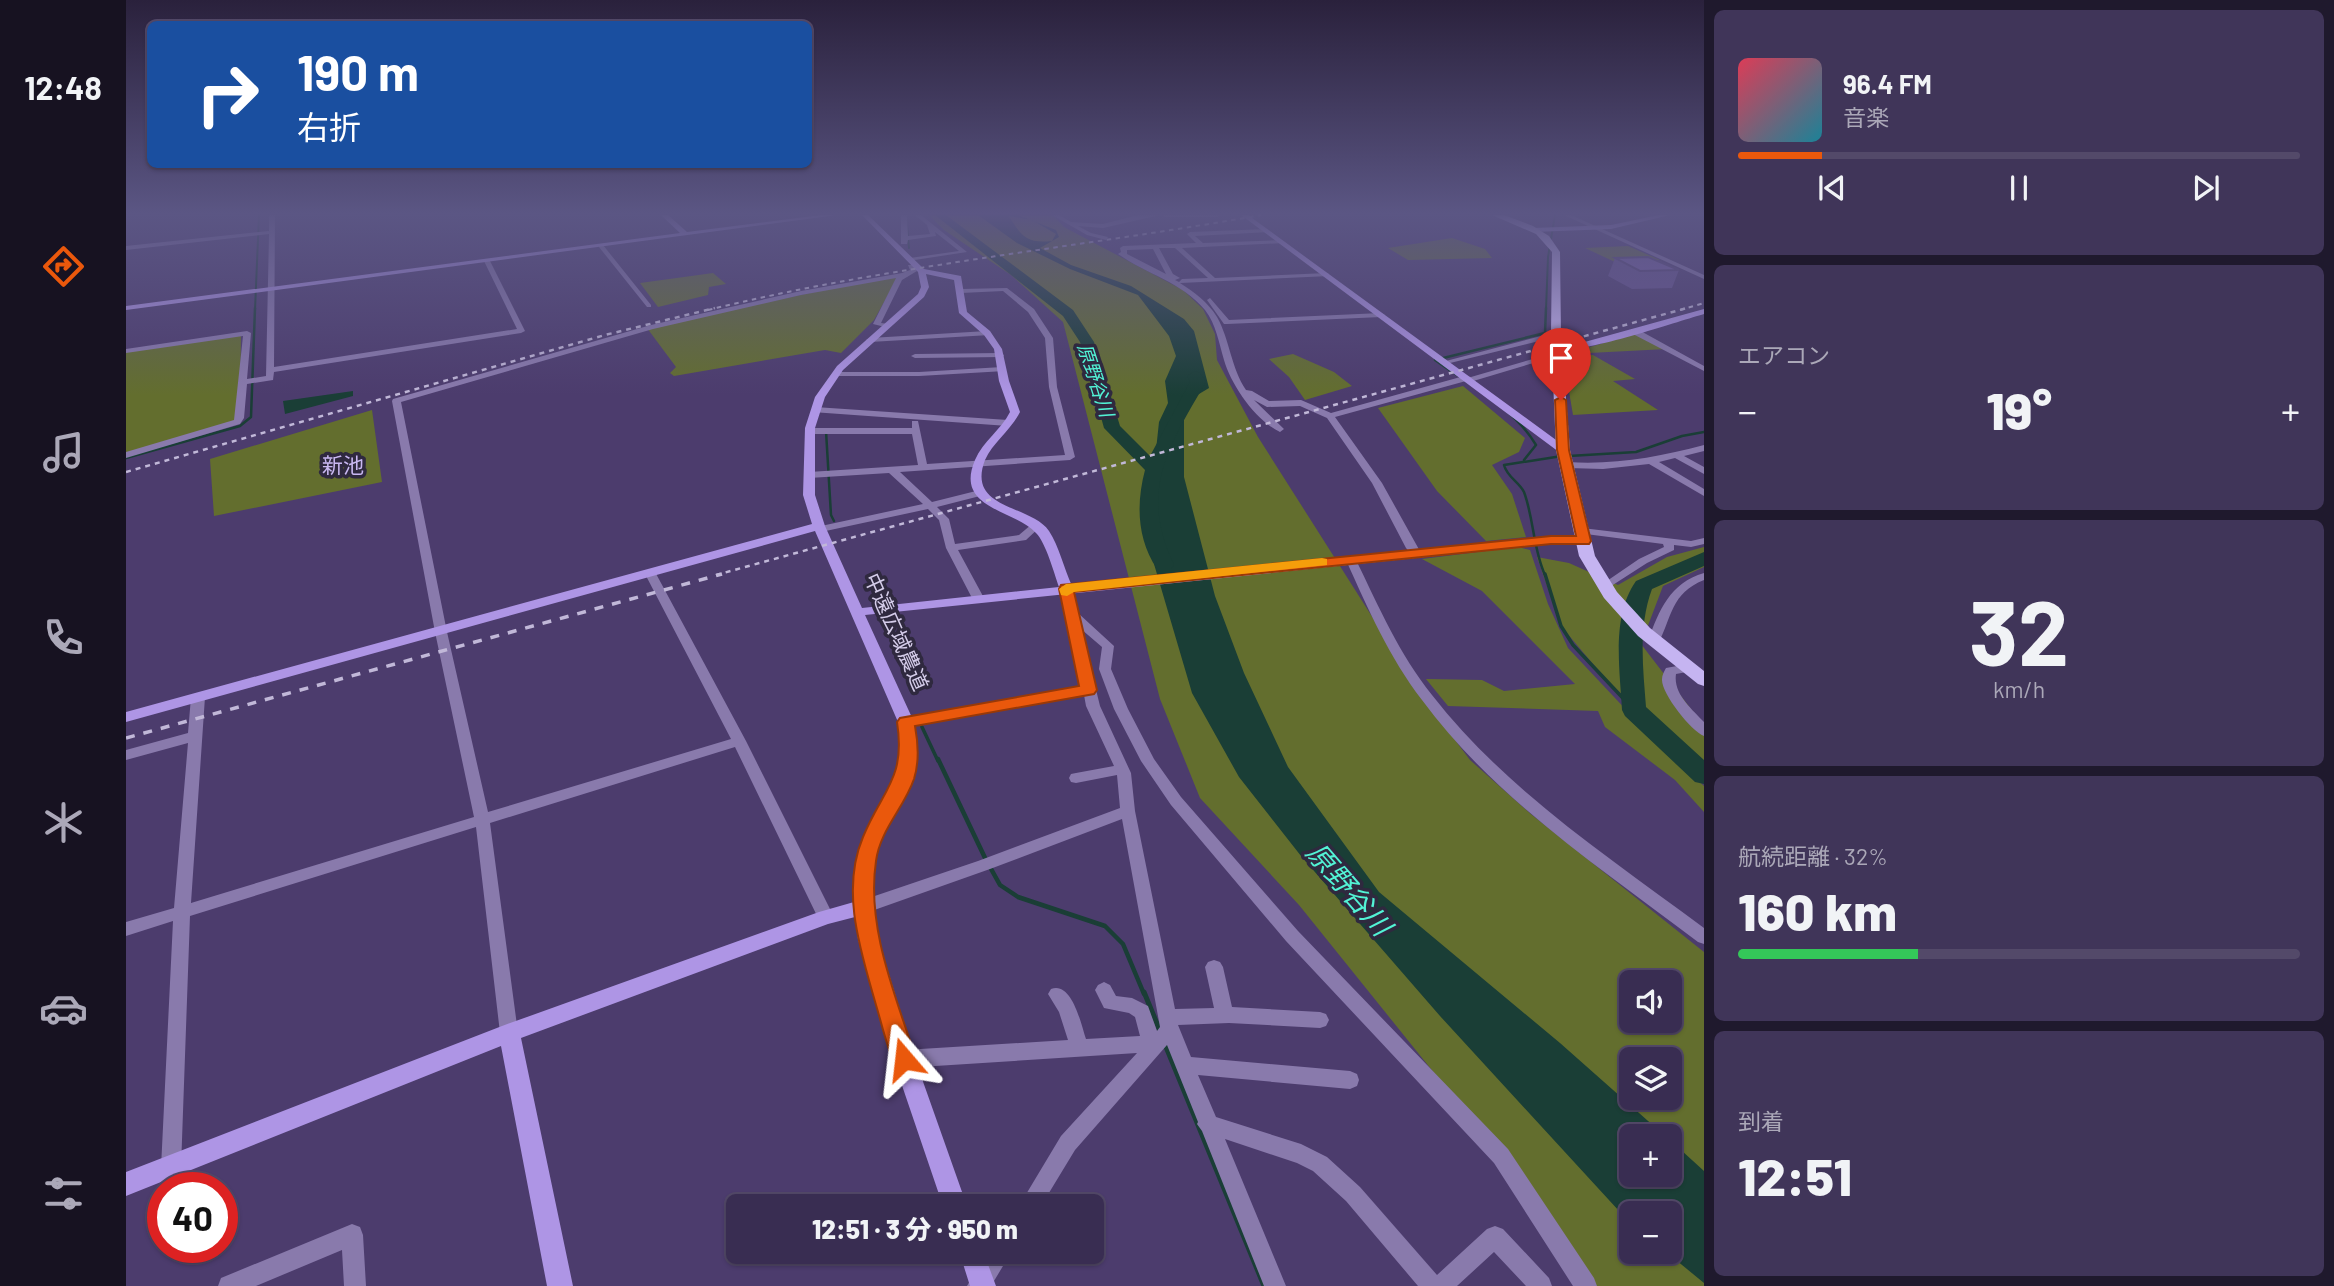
<!DOCTYPE html>
<html lang="ja">
<head>
<meta charset="utf-8">
<style>
  body { margin:0; font-family:Barlow,"Noto Sans JP",sans-serif; background:#403559; color:#f1f3f6; height:100vh; display:flex; flex-direction:column; font-size:26px; white-space:nowrap }
  * { box-sizing:border-box; margin:0 }
  p { font-size:23px; color:#aba8b8 }
  .icon { flex:none; width:38px; height:38px; fill:none; stroke:currentColor; stroke-width:2; stroke-linecap:round; stroke-linejoin:round }
  .map { position:relative; flex:1; overflow:hidden }
  .sheet { display:flex; flex-direction:column; gap:10px; padding:10px; background:#1f192d; width:630px }
  .sheet>* { flex:none }
  .top-card { position:absolute; left:21px; top:21px; width:665px; height:147px; border-radius:10px; box-shadow:0 2px 5px #0004,0 0 0 2px #534969; background:#1a4fa0; color:#fff; overflow:hidden }
  .controls { position:absolute; left:1493px; top:970px; display:grid; gap:14px }
  .controls a { display:grid; place-items:center; width:63px; height:63px; border-radius:10px; background:#392d52; box-shadow:0 2px 5px #0004,0 0 0 2px #534969; font-size:35px }
  .speed { position:absolute; left:21px; top:1172px; display:flex; gap:14px; font-size:35px; font-weight:700; text-align:center }
  .speed>* { display:grid; place-content:center; width:91px; height:91px; border-radius:50%; background:#392d52; box-shadow:0 2px 5px #0004,0 0 0 2px #534969; line-height:1 }
  .speed .limit { border:10px solid #d22; background:#fff; color:#111 }
  .pin { position:absolute; display:grid; place-items:center; width:60px; height:60px; color:#fff; margin:-72px -30px; border-radius:50% 50% 50% 0; rotate:-45deg; box-shadow:0 0 7px #0007 }
  .pin .icon { rotate:45deg }
  .me { position:absolute; width:77px; margin:-38px; rotate:343deg; stroke-linejoin:round; filter:drop-shadow(0 0 5px #0008) }
  .turn { display:flex; align-items:center; gap:24px; height:147px; padding:0 35px; font-size:32px }
  .turn .icon { width:91px; height:91px; stroke-width:2.5 }
  .turn b { display:block; font-size:49px; line-height:60px }
  .big { font-size:52px; font-weight:800; line-height:1.1 }
  .sheet .card { flex:1; display:flex; flex-direction:column; justify-content:center; gap:10px; min-width:0; padding:0 24px; border-radius:10px; background:#403559 }
  .sheet .dial { align-items:center; gap:0 }
  .dial b { font-size:91px; line-height:1 }
  .song { display:flex; align-items:center; gap:21px }
  .cover { width:84px; height:84px; border-radius:10px; background:linear-gradient(135deg,hsl(350 70% 55%),hsl(190 70% 35%)) }
  .played { height:7px; border-radius:4px; background:linear-gradient(90deg,#ea580c 15%,#534969 15%) }
  .keys { display:flex; justify-content:space-around; direction:ltr }
  .heat { display:flex; justify-content:space-between; align-items:center; font-size:38px; direction:ltr }
  .charge { height:10px; border-radius:5px; background:linear-gradient(90deg,#34c759 32%,#534969 0) }
  .trip { position:absolute; left:600px; top:1194px; width:378px; height:70px; border-radius:10px; background:#392d52; box-shadow:0 2px 5px #0004,0 0 0 2px #534969; font-weight:800; line-height:70px; text-align:center }
  main { display:flex; flex:1; min-height:0 }
  .tabs { display:flex; flex-direction:column; width:126px; justify-content:space-around; align-items:center; background:#171221; color:#aba8b8 }
  .tabs .icon { width:49px; height:49px }
  .tabs .on { color:#ea580c }
  .tabs b { font-size:32px; color:#f1f3f6 }
  .map>svg:first-child { display:block }
  .green { fill:#636e2e; fill-rule:evenodd }
  .water { fill:#1a3e36; fill-rule:evenodd }
  .lines { fill:none; stroke-linecap:round; stroke-linejoin:round }
  .stream-far4 { stroke:#1a3e36; stroke-width:2 }
  .stream-far3 { stroke:#1a3e36; stroke-width:2.5 }
  .stream-far2 { stroke:#1a3e36; stroke-width:3.5 }
  .stream-far1 { stroke:#1a3e36; stroke-width:4.5 }
  .stream { stroke:#1a3e36; stroke-width:5 }
  .river { fill:#1a3e36; fill-rule:evenodd }
  .street { fill:#897aac; fill-rule:evenodd }
  .secondary { fill:#ae95e5; fill-rule:evenodd }
  .primary { fill:#c5b4f1; fill-rule:evenodd }
  .rail-far2 { stroke:#c1b8d8; stroke-width:2; stroke-dasharray:4.5 4.5; stroke-linecap:butt }
  .rail-far1 { stroke:#c1b8d8; stroke-width:2.5; stroke-dasharray:5 5; stroke-linecap:butt }
  .rail { stroke:#c1b8d8; stroke-width:3.5; stroke-dasharray:9 9; stroke-linecap:butt }
  .wall { fill:#65528e }
  .shaded-wall { fill:#534274 }
  .building { fill:#765fa5; stroke:#534274; stroke-width:2 }
  .route { fill:#ea580c; stroke:#983908; stroke-width:2 }
  .slow { fill:#f59e0b }
  .labels { text-anchor:middle; stroke-width:7; stroke-linejoin:round; paint-order:stroke }
  .far-water-label { font-size:19px; font-style:italic; fill:#52f3d5; stroke:#2f293f }
  .far-quarter-label { font-size:21px; fill:#c9b8f2; stroke:#2f293f }
  .street-label { font-size:21px; fill:#d5cdea; stroke:#2f293f }
  .near-water-label { font-size:28px; font-style:italic; fill:#52f3d5; stroke:#2f293f }
</style>
</head>
<body>
<main>
<nav class="tabs">
<b>12:48</b>
<svg class="icon on" aria-label="directions" viewBox="0 0 24 24"><path d="M12 3l9 9-9 9-9-9zM9 14v-3h6M13 9l2 2-2 2"/></svg>
<svg class="icon" aria-label="music" viewBox="0 0 24 24"><path d="M9 18V5l10-2v13"/><circle cx="6" cy="18" r="3"/><circle cx="16" cy="16" r="3"/></svg>
<svg class="icon" aria-label="phone" viewBox="0 0 24 24"><path d="M5 4h4l2 5-3 2q2 4 5 5l2-3 5 2v4C11 20 4 13 5 4z"/></svg>
<svg class="icon" aria-label="climate" viewBox="0 0 24 24"><path d="M12 3v18M4 7l16 10M4 17L20 7"/></svg>
<svg class="icon" aria-label="car" viewBox="0 0 24 24"><path d="M5 17H2v-5l4-1 3-4h7l3 4 3 1v5h-3M9 17h6M6 11h13"/><circle cx="7" cy="17" r="2"/><circle cx="17" cy="17" r="2"/></svg>
<svg class="icon" aria-label="filters" viewBox="0 0 24 24"><path d="M4 7h16M4 17h16"/><circle cx="9" cy="7" r="2"/><circle cx="15" cy="17" r="2"/></svg>
</nav>
<div class="map">
<svg width="1578" height="1286" viewBox="0 0 1578 1286">
  <rect width="100%" height="100%" fill="#4c3c6d"/>
  <!-- green -->
  <path class="green" d="M803 215H927L938 227 1057 290 1077 309 1089 334 1091 360 1132 437 1299 700 1344 760 1406 815 1578 952V1286H1450L1375 1156 1173 905 1074 798 1034 699 937 322 885 275 818 230ZM1505 982H1544V1020H1505ZM1505 1059H1544V1097H1505ZM1505 1136H1544V1174H1505ZM1505 1213H1544V1251H1505Z
    M1326 238 1359 249 1366 258 1282 260 1262 248Z
    M1502 246 1534 260 1489 262 1459 248Z
    M587 273 600 284 583 287 582 295 532 307 514 283Z
    M772 277 748 320 715 353 699 350 548 376 544 373 550 367 521 328 712 287Z
    M1512 333 1541 349 1463 353 1457 349Z
    M115 334 114 418 107 423 0 453V351Z
    M1167 354 1208 372 1226 386 1179 400 1163 377 1143 359Z
    M1467 355 1509 379 1487 381 1532 410 1447 415 1437 356Z
    M1337 386 1399 438 1393 452 1366 465 1386 494 1400 537 1360 541 1311 491 1252 408Z
    M246 410 256 482 88 516 84 459Z
    M1392 547 1404 550 1422 604 1442 648 1520 731 1578 786V812L1549 780 1479 727 1472 711 1322 706 1300 679 1356 680 1378 691 1449 684 1356 591 1296 559Z
    M1578 547V567L1537 586 1515 644 1578 726V774L1477 676 1435 626 1411 557 1443 563 1492 585 1541 557Z"/>
  <!-- water -->
  <path class="water" d="M852 215H892L930 230 933 237 914 248 945 265 1005 286 1058 319 1068 331 1083 388 1058 403V477L1089 596 1118 673 1162 767 1253 892 1434 1043 1539 1136H1505V1174H1544V1140L1578 1171V1283L1539 1251H1544V1213H1505V1224L1314 1016 1175 856 1113 777 1066 693 1028 564V469L1033 422 1042 403 1039 381 1050 356 1043 336 1012 295 944 269 891 243ZM883 216 906 220 930 234 926 241C901 244 895 236 883 216Z
    M227 391V396L159 414 157 401Z"/>
  <g class="lines">
    <!-- stream-far4 -->
    <path class="stream-far4" d="M780 215 783 248
      M129 310 133 215
      M1420 310 1422 257 1429 215"/>
    <!-- stream-far3 -->
    <path class="stream-far3" d="M700 431 705 515 708 521
      M1443 456 1510 452 1556 436 1578 432
      M0 458 114 426 125 417 129 308
      M1398 460 1410 445C1388 408 1344 385 1309 360L1419 333 1420 308
      M1419 575C1407 549 1408 519 1398 492 1393 482 1381 477 1378 465L1436 456"/>
    <!-- stream-far2 -->
    <path class="stream-far2" d="M1419 574 1435 626 1447 645 1508 710
      M796 727 812 761"/>
    <!-- stream-far1 -->
    <path class="stream-far1" d="M812 759 860 860
      M864 867 874 885 892 897 979 926 997 944 1018 994"/>
    <!-- stream -->
    <path class="stream" d="M1018 992 1034 1031
      M1038 1042 1138 1286"/>
    <!-- river -->
    <path class="river" d="M809 215H820L947 310 968 342 994 426 1024 456 1064 382 1061 376 1069 371 1074 373 1080 382C1042 447 1013 491 1048 565L1045 569H1031C1011 539 1010 504 1019 470L978 428 954 342 937 316Z
      M1578 552V566L1526 589C1512 627 1517 667 1520 707L1578 760V784L1569 782 1499 716 1496 710C1494 670 1485 616 1510 581Z"/>
    <!-- street -->
    <path class="street" d="M143 215H149L148 367 391 329 358 261 361 259 364 261 399 331 395 333 148 372 147 380 121 384 118 418 114 424 0 458V452L108 420 117 336 0 353V349L121 331 125 333 121 379 140 376 143 234 0 250V246L143 231Z
      M775 215H781L782 236 804 234 801 225 789 215H795L841 252 782 261 781 260 784 258 833 251 809 232 810 236 782 240 781 244H775Z
      M926 215H933L945 222 977 224 1012 215H1034L977 228 952 226 965 233 982 237 980 240 961 235Z
      M1036 215H1094L1091 217H1039Z
      M1438 215H1445L1578 275V279Z
      M1141 229 1143 232 1069 236 1077 243 1156 240 1158 243 1056 248 1089 278 1201 273 1203 274V276L1054 283C1068 292 1082 302 1091 317 1104 340 1105 368 1120 390L1126 391 1143 401 1175 400 1205 413 1338 376 1345 377 1424 354 1436 357 1432 359 1424 358 1344 382 1340 381 1209 417 1256 483 1295 553 1294 555H1286L1280 548 1246 483 1201 418 1174 406 1141 407 1128 400 1158 429 1154 432C1130 421 1105 385 1098 360 1093 343 1090 324 1079 310 1056 282 1020 274 992 254L995 252 994 248 997 246 1070 243 1061 234 1064 232ZM1033 248H1049L1082 278 1056 279 1053 282 1049 280 1054 278 1047 274ZM1027 249 1040 274 1001 254V250Z
      M473 245H477L525 305V307H521L473 247Z
      M782 265H791V267L789 268 791 271 776 280 755 323 763 324V328L747 324 770 278 675 295 527 329 275 402 321 632 362 812 605 739 518 572 520 570H528L620 741 708 917 706 922 700 924 694 922 609 747 364 823 392 1033 389 1039 383 1041 377 1039 374 1033 350 827 64 916 55 1168 52 1175 45 1178 38 1175 35 1168 47 921 0 936V922L48 908 62 743 0 760V750L62 733 65 697 72 693 77 694 79 697 65 903 348 817 309 632 266 401 267 399 525 325 675 291 776 273 784 270Z
      M881 288 908 309 927 338 931 387 949 457 944 460 774 472 806 502 854 490 858 491V495L811 507 823 519 829 544 893 535 906 524H914L915 526 900 540 832 550 858 598 852 601 846 598 820 548 813 520 802 509 695 532 690 529 695 526 797 504 763 473 683 478 678 475 683 472 792 465 786 434H684L680 431 684 428H786V421H792L801 464 939 455 923 387 919 338 902 312 877 291 835 293 832 291 835 289Z
      M1084 298 1103 320 1255 313 1259 315 1255 317 1101 324H1098L1081 300Z
      M1505 329H1511L1578 366V371L1505 333Z
      M861 331H864V335L744 342 740 340 744 338Z
      M1430 332 1434 334 1433 336 1320 364 1316 362Z
      M874 353 878 355 877 357 789 358 785 356 789 354Z
      M876 367 880 369 879 371 793 376H710L706 374 710 372H793Z
      M689 407 882 420 886 423 882 426 686 412 685 410Z
      M1578 445V451L1558 456 1578 467V474L1549 458 1533 462 1578 489V496L1523 464 1477 469 1442 468 1437 465 1442 462C1489 465 1533 457 1578 445Z
      M1456 528 1565 541 1578 538V544L1565 547 1548 545V550L1521 563 1479 590 1473 587 1475 585 1513 559 1538 547 1537 544 1452 533 1451 531Z
      M1225 557 1230 560C1253 607 1273 654 1306 695 1380 790 1483 857 1578 928V944L1572 942C1476 869 1369 799 1296 700 1263 657 1242 609 1220 560Z
      M1578 573V580C1545 593 1546 617 1532 644H1524L1522 641C1533 610 1544 583 1578 573Z
      M940 585 946 588 952 613 988 646 985 669 1002 709 1028 759 1055 797 1172 931 1382 1149 1468 1278 1471 1286H1447L1368 1163 1160 941 1045 805 1015 761 988 709 973 669 976 647 955 629 974 706 1005 773 1009 811 1049 1009 1088 1008 1079 967 1082 962 1088 960 1094 962 1097 967 1106 1007 1194 1012 1200 1014 1203 1020 1200 1026 1194 1028 1103 1023 1052 1025 1065 1057 1224 1071 1231 1074 1233 1080 1231 1086 1224 1089 1072 1075 1090 1117 1175 1144 1201 1157 1234 1187 1311 1275 1361 1229 1369 1226 1377 1229 1423 1278 1426 1286H1400L1368 1252 1331 1286H1292L1220 1201 1187 1171 1171 1163 1099 1139 1160 1286H1138L1076 1131 1071 1124 1072 1122 1041 1045 949 1150 915 1206H893L935 1136 1011 1053 778 1068 771 1065 769 1059 771 1053 778 1050 942 1040 933 1012 922 994 925 989C946 981 955 1024 960 1039L1014 1036 1009 1017 1003 1013 978 1008 969 990 972 985 978 982 984 985 990 996 1006 998 1022 1006 1031 1031 1034 1027 996 819 864 869 737 914 731 912 729 907 731 902 852 861 994 808 991 775 950 783 945 782 943 778 945 774 950 773 988 766 960 706 958 695 780 726 775 725 773 722 775 719 780 718 956 687 934 588Z
      M1562 664 1568 668 1566 671 1550 674C1547 694 1566 709 1578 722V736C1565 731 1535 693 1536 679 1536 675 1538 672 1540 668Z
      M226 1224 234 1227 237 1235 240 1286H218L216 1250 130 1286H92L95 1278Z
      M862 1251H886L865 1286H841Z"/>
    <!-- secondary -->
    <path class="secondary" d="M535 215H542L561 232 695 215H711L0 310V306L554 233Z
      M736 215H742L798 269 835 276 841 312 864 331 876 349 883 381 894 412C885 430 867 442 859 460 840 510 904 504 923 531 933 546 938 569 946 586L1425 536 1458 537 1464 541 1458 545 1425 544 739 615 788 722 791 759 786 779 756 836 749 859 746 907 752 939 789 1059 841 1206H817L767 1059 732 939 729 917 702 924 395 1038 447 1286H421L375 1046 0 1196V1172L376 1026 693 912 728 902 731 859 738 836 770 779 775 759 772 722 689 531 0 722V712L686 524 677 495 679 428 689 397 711 366 792 294 795 287 792 272ZM800 274 828 280 833 313 858 335 868 349 873 381 884 412C875 430 857 441 849 460 828 509 888 509 910 533 920 543 928 573 933 587L736 608 699 526 689 495V428L699 397 717 370 798 297 803 287Z
      M1115 215H1122L1441 448V452H1433Z
      M1533 215H1544L1485 229 1407 232 1404 230 1407 228 1485 225Z
      M1578 309V314C1553 321 1445 358 1428 348L1432 345 1455 343Z
      M833 1251H857L870 1286H844Z"/>
    <!-- primary -->
    <path class="primary" d="M1366 215H1378L1407 226 1423 236 1434 252 1435 334 1444 450 1469 556 1491 592 1524 628 1578 671V686L1572 684 1512 636 1478 598 1453 556 1430 450 1425 334 1426 252 1410 234Z"/>
    <!-- rail-far2 -->
    <path class="rail-far2" d="M582 310C764 265 951 248 1135 215
      M1554 310 1578 303"/>
    <!-- rail-far1 -->
    <path class="rail-far1" d="M0 472 479 335 589 308
      M590 575 1561 308"/>
    <!-- rail -->
    <path class="rail" d="M0 738 596 574"/>
  </g>
  <!-- wall -->
  <path class="wall" d="M1489 258 1553 270 1546 288 1506 289 1482 276Z"/>
  <!-- shaded-wall -->
  <path class="shaded-wall" d="M653 215H676L654 218Z"/>
  <!-- building -->
  <path class="building" d="M1522 257 1553 270 1514 271 1489 258Z"/>
  <!-- sky -->
  <linearGradient id="sky" x2="0" y2="1"><stop stop-color="#2a213c"/><stop offset="0.54" stop-color="#5b5684"/><stop offset="1" stop-color="#5b5684" stop-opacity="0"/></linearGradient>
  <rect width="1578" height="395" fill="url(#sky)"/>
  <!-- route -->
  <path class="route" d="M1435 397 1440 400 1443 450 1465 541 1463 544H1425L948 592 971 690 968 694 789 726C792 742 793 763 788 779 778 808 754 830 750 861 740 928 770 996 790 1059L787 1066 778 1070 769 1066C761 1047 756 1025 750 1005 735 952 714 891 737 837 756 790 780 779 771 722L774 718 953 686 933 589 935 585 1425 536H1450L1431 450 1429 400Z"/>
  <!-- slow -->
  <path class="slow" d="M1196 558 1201 559V565L948 592 941 596 935 595 933 589 940 584Z"/>
  <g class="labels">
    <!-- far-water labels -->
    <g class="far-water-label">
      <text transform="translate(970 380) rotate(72)" y="7">原野谷川</text>
    </g>
    <!-- far-quarter labels -->
    <g class="far-quarter-label">
      <text x="217" y="473">新池</text>
    </g>
    <!-- street labels -->
    <g class="street-label">
      <text transform="translate(770 632) rotate(66)" y="7">中遠広域農道</text>
    </g>
    <!-- near-water labels -->
    <g class="near-water-label">
      <text transform="translate(1223 889) rotate(49)" y="10">原野谷川</text>
    </g>
  </g>
</svg>
<div class="controls">
<a><svg class="icon" aria-label="sound" viewBox="0 0 24 24"><path d="M4 9h4l5-4v14l-5-4H4zM17 9q2 3 0 6"/></svg></a>
<a><svg class="icon" aria-label="layers" viewBox="0 0 24 24"><path d="M12 4l9 5-9 5-9-5zM3 14l9 5 9-5"/></svg></a>
<a>+</a>
<a>−</a>
</div>
<div class="speed"><div class="limit">40</div></div>
<div class="pin" style="left:1435px;top:400px;background:#d93025"><svg class="icon" aria-label="arrive" viewBox="0 0 24 24"><path d="M6 21V4h12l-3 4 3 4H6"/></svg></div>
<svg class="me" style="left:778px;top:1059px" viewBox="-20 -20 40 40"><path d="M0-17L14 15 0 8-14 15z" fill="#ea580c" stroke="#fff" stroke-width="4"/></svg>
<div class="trip">12:51 · 3 分 · 950 m</div>
<div class="top-card">
<div class="turn"><svg class="icon" aria-label="right" viewBox="0 0 24 24"><path d="M7 20v-9h11M14 6l5 5-5 5"/></svg><div><b>190 m</b>右折</div></div>
</div>
</div>
<section class="sheet">
<div class="card">
<div class="song"><i class="cover"></i><div><b>96.4 FM</b><p>音楽</p></div></div>
<div class="played"></div>
<div class="keys"><svg class="icon" aria-label="previous" viewBox="0 0 24 24"><path d="M18 5L8 12l10 7zM5 5v14"/></svg><svg class="icon" aria-label="pause" viewBox="0 0 24 24"><path d="M8 5v14M16 5v14"/></svg><svg class="icon" aria-label="next" viewBox="0 0 24 24"><path d="M6 5l10 7-10 7zM19 5v14"/></svg></div>
</div>
<div class="card"><p>エアコン</p>
<div class="heat"><a>−</a><b class="big">19°</b><a>+</a></div>
</div>
<div class="card dial"><b>32</b><p>km/h</p></div>
<div class="card"><p>航続距離 · 32%</p><b class="big">160 km</b><div class="charge"></div></div>
<div class="card"><p>到着</p><b class="big">12:51</b></div>
</section>
</main>
</body>
</html>
